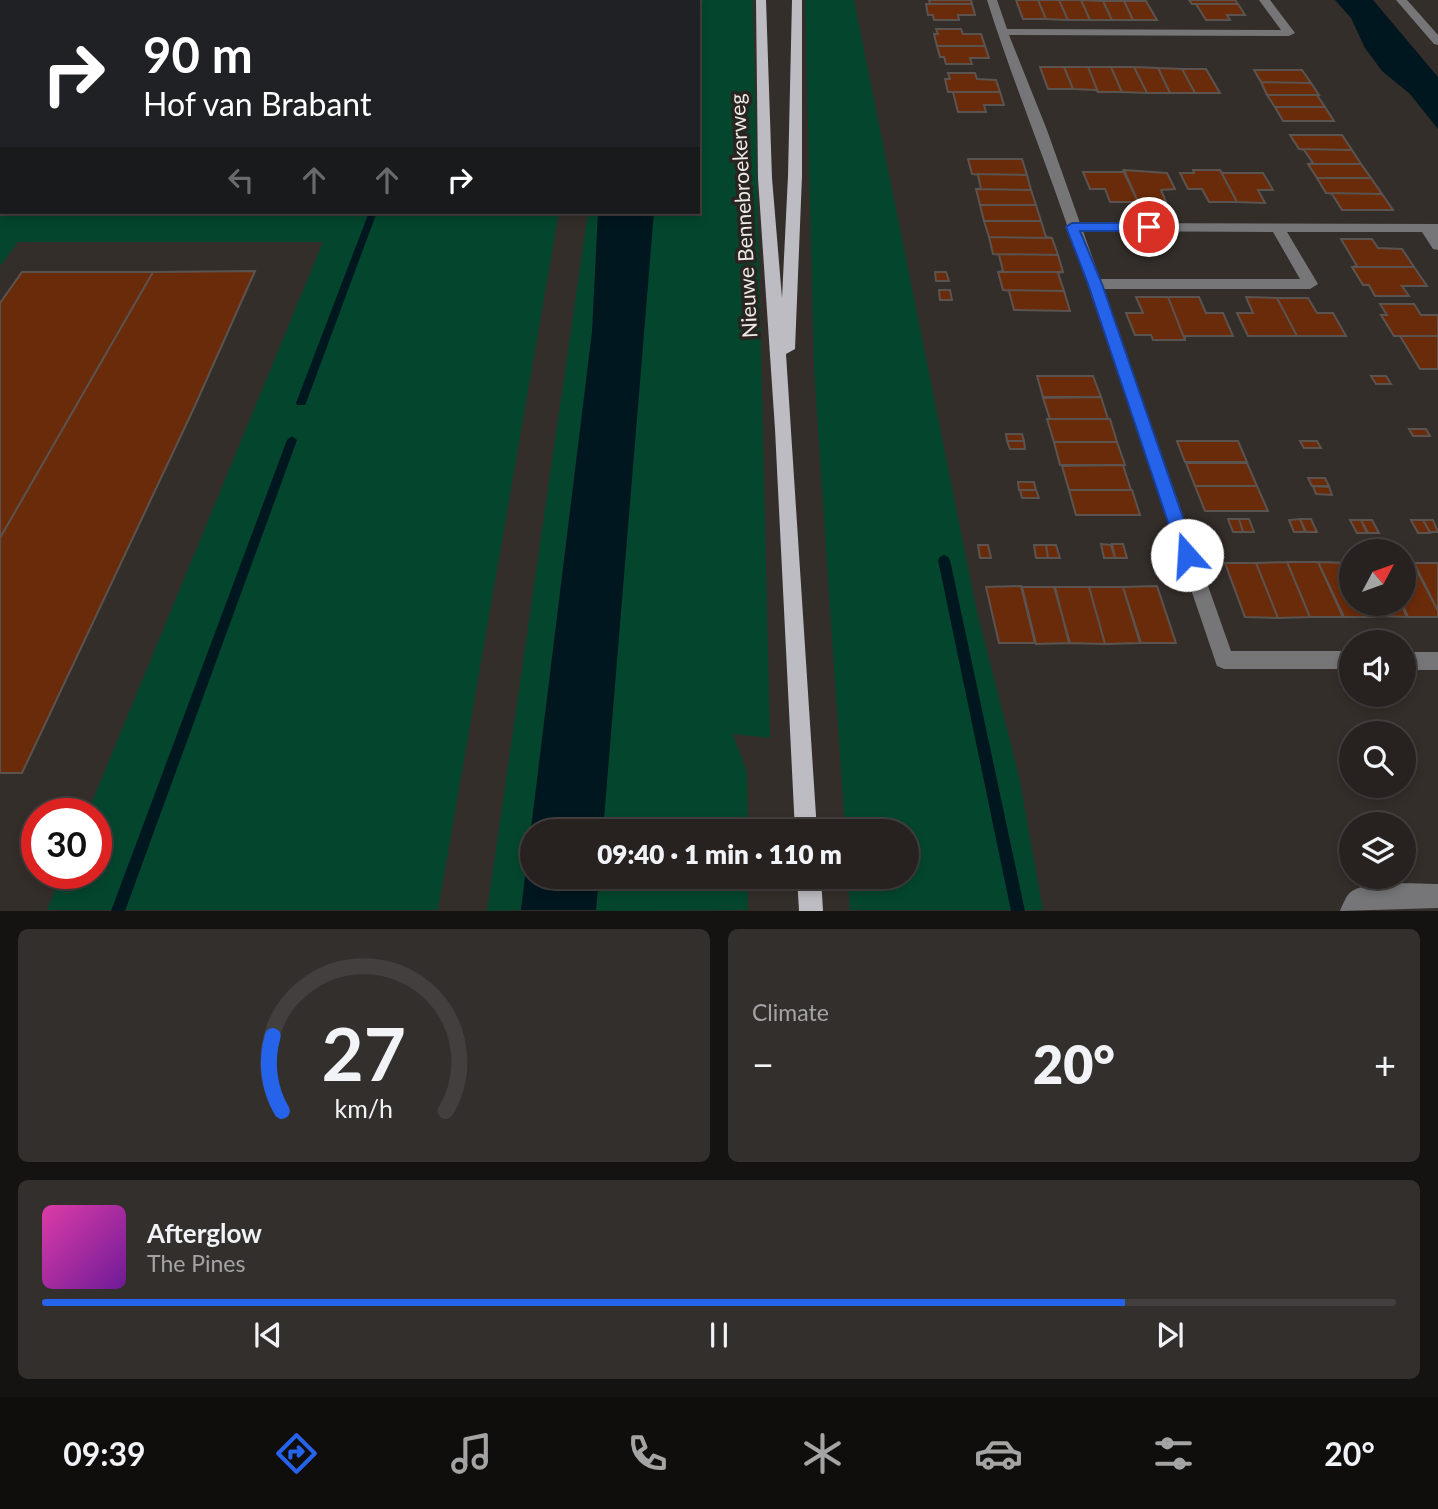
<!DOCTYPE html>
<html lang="en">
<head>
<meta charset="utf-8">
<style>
  body { margin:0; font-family:Lato,sans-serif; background:#332f2d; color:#f1f3f6; height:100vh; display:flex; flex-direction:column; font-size:26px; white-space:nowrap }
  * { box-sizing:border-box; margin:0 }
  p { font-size:23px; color:#a4a4a5 }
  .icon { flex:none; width:38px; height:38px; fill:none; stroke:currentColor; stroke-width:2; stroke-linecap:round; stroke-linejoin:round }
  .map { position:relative; height:911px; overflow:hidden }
  .drawer { display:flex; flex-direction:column; gap:18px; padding:18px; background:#151312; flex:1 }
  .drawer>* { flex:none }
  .banner { position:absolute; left:0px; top:0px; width:700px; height:214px; box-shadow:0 4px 10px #0003,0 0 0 2px #433f3e; background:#202124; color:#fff; overflow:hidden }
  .needle { width:46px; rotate:49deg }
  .buttons { position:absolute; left:1339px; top:539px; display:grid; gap:14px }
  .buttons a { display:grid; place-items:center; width:77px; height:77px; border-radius:50%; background:#272220; box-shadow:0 4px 10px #0003,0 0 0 2px #433f3e; font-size:35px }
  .speed { position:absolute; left:21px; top:798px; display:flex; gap:14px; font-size:35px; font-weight:700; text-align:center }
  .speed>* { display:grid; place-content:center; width:91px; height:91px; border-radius:50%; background:#272220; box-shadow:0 4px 10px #0003,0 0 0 2px #433f3e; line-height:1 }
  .speed .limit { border:10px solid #d22; background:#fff; color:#111 }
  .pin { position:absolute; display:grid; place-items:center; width:60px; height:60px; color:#fff; margin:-30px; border:4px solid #fff; border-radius:50%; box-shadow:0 2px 7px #0007 }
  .me { position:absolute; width:77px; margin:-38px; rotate:341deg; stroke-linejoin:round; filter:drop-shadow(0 0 5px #0008) }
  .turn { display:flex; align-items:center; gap:24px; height:147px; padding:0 28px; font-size:32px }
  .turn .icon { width:91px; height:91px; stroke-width:2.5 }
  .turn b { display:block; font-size:49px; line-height:60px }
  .lanes { display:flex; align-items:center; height:66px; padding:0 28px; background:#0003; justify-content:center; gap:35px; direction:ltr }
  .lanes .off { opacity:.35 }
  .big { font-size:52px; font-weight:800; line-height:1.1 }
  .drawer .widget { flex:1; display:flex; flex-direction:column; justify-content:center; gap:10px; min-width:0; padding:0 24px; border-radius:10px; background:#332f2d }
  .drawer .dial { align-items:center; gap:0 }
  .dial svg { height:182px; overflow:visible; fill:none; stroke:#433f3e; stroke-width:7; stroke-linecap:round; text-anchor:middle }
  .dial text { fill:#f1f3f6; stroke:none }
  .song { display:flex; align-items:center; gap:21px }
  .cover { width:84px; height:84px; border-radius:10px; background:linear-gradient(135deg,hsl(320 70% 55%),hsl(280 70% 35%)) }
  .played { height:7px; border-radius:4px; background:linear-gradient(90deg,#2563eb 80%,#433f3e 80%) }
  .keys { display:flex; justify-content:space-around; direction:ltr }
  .heat { display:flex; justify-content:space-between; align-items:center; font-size:38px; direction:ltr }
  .drawer .tiles { flex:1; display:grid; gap:18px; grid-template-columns:1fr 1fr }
  .widget:last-child { grid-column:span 2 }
  .trip { position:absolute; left:520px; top:819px; width:399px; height:70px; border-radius:35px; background:#272220; box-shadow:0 4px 10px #0003,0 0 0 2px #433f3e; font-weight:800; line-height:70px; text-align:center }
  .menu { display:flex; height:112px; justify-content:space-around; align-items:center; background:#100e0d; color:#a4a4a5 }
  .menu .icon { width:49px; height:49px }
  .menu .current { color:#2563eb }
  .menu b { font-size:32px; color:#f1f3f6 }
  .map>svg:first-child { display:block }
  .green { fill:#04462d }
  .water { fill:#00171f }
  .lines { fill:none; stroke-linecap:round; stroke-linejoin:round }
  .stream { fill:#00171f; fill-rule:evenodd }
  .building { fill:#6a2b0a; stroke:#5b5350; stroke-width:2 }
  .minor { fill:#767679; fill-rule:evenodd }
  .major { fill:#bdbcc3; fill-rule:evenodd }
  .route { fill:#2563eb; stroke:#184099; stroke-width:2 }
  .labels { text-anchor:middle; stroke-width:7; stroke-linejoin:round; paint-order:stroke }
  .street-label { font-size:21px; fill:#edeae7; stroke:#2a2420 }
</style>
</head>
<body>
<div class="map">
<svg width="1438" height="911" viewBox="0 0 1438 911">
  <rect width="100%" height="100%" fill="#342e2a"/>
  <!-- green -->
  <path class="green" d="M0 0H604L2 2V212H559L438 910H47L62 873H96V814H87L323 242H18L0 266Z
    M664 0H753L770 738 733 734 747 772 748 831H603L649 212H698V2Z
    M805 0H854L977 612 1019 776 1043 910H850L848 877H906V831H845L814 369Z
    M588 212H598L592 332 521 910 487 911Z
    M599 877H748V910L596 911Z"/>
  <!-- water -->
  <path class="water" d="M1335 0H1373L1438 77V129L1410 94 1382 71 1365 48 1351 18Z
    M598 212H654L603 831H532V877H599L596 910H521L592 332Z"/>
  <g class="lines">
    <!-- stream -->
    <path class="stream" d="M0 19H2V23H0Z
      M369 212H377L306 403 305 405H297L296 403Z
      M292 436 297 440 125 911H111L287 440Z
      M944 555 948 557 950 560 1025 911H1011L938 560 940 557Z"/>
  </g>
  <!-- building -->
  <path class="building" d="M929 0H971L972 4H926H930Z
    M1016 0H1038L1046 19H1023Z
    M1038 0H1059L1068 20 1046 19Z
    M1059 0H1081L1090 20H1068Z
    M1081 0 1103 1 1112 20H1090Z
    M1189 0H1235L1238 4H1192Z
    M1103 1H1124L1133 20H1112Z
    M1124 1H1146L1157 20H1133Z
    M926 4H972L975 15H958L959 20H934L933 15H928Z
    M1192 4H1238L1245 15H1227L1230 20H1206L1196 4Z
    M936 29H961L963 34H981L985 46H937L934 34H938Z
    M937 46H985L989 58H970L972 64H946L944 57H940Z
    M1040 67H1064L1073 89H1048Z
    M1064 67H1088L1098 92 1096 90 1073 89Z
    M1088 67H1111L1122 92H1098Z
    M1111 67H1134L1147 93 1122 92Z
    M1134 67 1158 68 1170 93H1147Z
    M1158 68 1182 69 1195 93H1170Z
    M1182 69H1206L1220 93H1195Z
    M1254 70H1302L1311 83 1261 82Z
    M948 73H975L977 79 996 80 1000 92H948L945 79H950Z
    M1261 82 1311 83 1319 95H1267Z
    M948 92H1000L1004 105H984L986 112H958L953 92Z
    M1267 95H1319H1317L1325 107H1275Z
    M1275 107H1325L1334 121H1283Z
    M1290 135H1342L1352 150 1299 149Z
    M1299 149 1352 150 1361 164H1308L1313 163 1304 150Z
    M968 159H1022L1027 175 972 174Z
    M1308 164H1361L1371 178H1317Z
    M1123 170 1138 202H1110L1105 189H1090L1083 172H1124Z
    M1124 170 1167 173 1175 189 1161 190 1166 202H1138Z
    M1193 170H1220L1237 202H1209L1202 189H1188L1180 173H1194Z
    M1220 170 1222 173H1263L1273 190H1258L1265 203 1237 202Z
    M972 174 1027 175 1031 190 976 189H981L978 175Z
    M1317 178H1371L1382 194 1326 193Z
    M976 189 1031 190 1036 205H980Z
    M1326 193 1382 194 1393 210H1342L1332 194Z
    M980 205H1036L1041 221H984Z
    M984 221H1041L1046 237 1052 238 989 237Z
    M989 237 1052 238 1058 255 993 254Z
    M1341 239H1372L1378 248 1402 249 1414 267H1352L1357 266Z
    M993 254 1058 255 1063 272H998L1003 271 999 255Z
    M1352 267H1414L1427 286H1402L1409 296H1375L1369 285H1363Z
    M255 271 193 410 22 773H0V538L153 272Z
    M22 272H153L0 538V303Z
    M935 272H946L949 281H936Z
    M998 272H1063L1058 273 1064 291 1003 290Z
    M939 290H950L952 300H940Z
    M1003 290 1064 291 1070 311 1014 310 1009 291Z
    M1136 297H1168L1185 340H1153L1151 335H1135L1126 313H1143Z
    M1168 297H1199L1206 313H1223L1233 336H1185V340Z
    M1246 297 1277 298 1297 336H1248L1237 313H1253Z
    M1277 298H1308L1317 313H1333L1346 336H1297Z
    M1380 304H1414L1421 315H1438V336H1394L1381 315H1387Z
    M1394 336H1438V369H1420L1400 336Z
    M1037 376H1093L1101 397H1043Z
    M1371 376H1386L1391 384H1376Z
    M1101 397 1108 419H1050L1043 398Z
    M1047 419H1110L1117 442H1054Z
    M1409 429H1426L1430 436H1413Z
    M1006 434H1022L1024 441H1007Z
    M1007 441H1024L1025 449H1010Z
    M1177 441H1238L1247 462H1185Z
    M1300 441H1317L1321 448H1304Z
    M1054 442H1117L1125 465H1060Z
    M1186 463H1247L1257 486H1195Z
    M1123 465 1131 490H1069L1062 466Z
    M1308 478H1325L1329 486H1312Z
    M1018 482H1034L1036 490H1019Z
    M1195 486H1257L1268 511H1205Z
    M1313 486 1329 487 1332 495 1316 494Z
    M1020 490H1036L1039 498H1022Z
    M1069 490H1132L1140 515H1076Z
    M1228 519H1239L1243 532H1233Z
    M1239 519H1249L1254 532H1243Z
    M1300 519H1311L1317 532H1306Z
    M1300 519 1305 532H1294L1289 520Z
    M1350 520H1361L1367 533H1357Z
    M1361 520H1372L1379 533H1368Z
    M1411 520H1423L1430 533H1418Z
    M1423 520H1433L1438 532H1430Z
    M1101 544 1111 545 1115 558H1104Z
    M1112 544H1123L1127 558H1115Z
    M978 545H988L991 558H980Z
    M1034 545H1046L1048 558H1036Z
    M1046 545H1056L1060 558H1048Z
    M1287 562 1310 617 1278 618 1256 563Z
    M1287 562H1318L1343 617H1310Z
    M1318 562 1351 563V604H1370L1376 617H1344Z
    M1225 563H1256L1278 618 1245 617Z
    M1404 563H1413L1438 611V617H1408L1402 604Z
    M1414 563H1438V611Z
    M1021 586 1035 643H999L986 587Z
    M1157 586 1176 643H1141L1123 587Z
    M1022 587H1054L1070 643 1036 644Z
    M1055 587H1089L1105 644 1069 643Z
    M1089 587H1123L1140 643 1105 644Z
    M1370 604H1401L1407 617 1376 616Z"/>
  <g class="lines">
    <!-- minor -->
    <path class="minor" d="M987 0H997L1007 29 1281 30 1259 0H1270L1295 33 1289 36 1009 35 1047 130 1080 223 1438 224V250L1433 249 1422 232H1287L1318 284 1310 289H1103L1231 651H1351V669H1224L1217 666 1069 230 1065 227 1067 225C1041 149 1011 76 987 0ZM1083 231 1273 232 1300 279H1100Z
      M1396 0H1407L1438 35V45L1434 44Z
      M1404 652H1438V670H1404Z
      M1438 884V908L1340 911C1343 904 1346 895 1352 891 1371 880 1415 884 1438 884Z"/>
    <!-- major -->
    <path class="major" d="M756 0H766L772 178 782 298 788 176 792 0H802V176L795 349 786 354 817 831H795L775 429 758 178Z
      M797 877H821L823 911H799Z"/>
  </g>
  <!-- route -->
  <path class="route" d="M1072 223H1149L1156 227 1149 231H1080L1102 284 1196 555 1193 559H1181L1179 555 1088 284 1066 227Z"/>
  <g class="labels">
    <!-- street labels -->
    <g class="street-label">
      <text transform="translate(744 216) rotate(-93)" y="7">Nieuwe Bennebroekerweg</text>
    </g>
  </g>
</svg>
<div class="buttons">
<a><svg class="needle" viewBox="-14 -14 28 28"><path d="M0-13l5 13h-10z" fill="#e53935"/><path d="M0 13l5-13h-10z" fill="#a4a4a5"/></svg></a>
<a><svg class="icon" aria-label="sound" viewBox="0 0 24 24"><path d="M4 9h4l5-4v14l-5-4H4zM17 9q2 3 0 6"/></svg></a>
<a><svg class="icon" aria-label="search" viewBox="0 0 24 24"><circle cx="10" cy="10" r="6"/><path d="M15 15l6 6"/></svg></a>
<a><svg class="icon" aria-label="layers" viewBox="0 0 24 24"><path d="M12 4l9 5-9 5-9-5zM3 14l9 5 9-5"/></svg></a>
</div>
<div class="speed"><div class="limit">30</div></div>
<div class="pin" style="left:1149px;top:227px;background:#d93025"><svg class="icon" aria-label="arrive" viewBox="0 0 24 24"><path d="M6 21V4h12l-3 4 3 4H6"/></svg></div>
<svg class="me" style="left:1187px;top:555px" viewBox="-20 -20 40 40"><circle r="19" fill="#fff"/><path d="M0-13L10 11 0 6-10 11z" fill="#2563eb"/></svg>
<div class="trip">09:40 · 1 min · 110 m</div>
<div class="banner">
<div class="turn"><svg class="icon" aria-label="right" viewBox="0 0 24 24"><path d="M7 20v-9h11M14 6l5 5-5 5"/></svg><div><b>90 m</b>Hof van Brabant</div></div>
<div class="lanes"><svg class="icon off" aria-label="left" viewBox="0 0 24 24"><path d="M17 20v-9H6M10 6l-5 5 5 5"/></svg><svg class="icon off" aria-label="ahead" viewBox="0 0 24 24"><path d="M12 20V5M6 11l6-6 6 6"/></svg><svg class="icon off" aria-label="ahead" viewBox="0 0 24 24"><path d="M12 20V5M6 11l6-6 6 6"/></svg><svg class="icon" aria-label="right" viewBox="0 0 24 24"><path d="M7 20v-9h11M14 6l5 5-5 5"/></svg></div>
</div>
</div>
<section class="drawer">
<div class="tiles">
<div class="widget dial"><svg viewBox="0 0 100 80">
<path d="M14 69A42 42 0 1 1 86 69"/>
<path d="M14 69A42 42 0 0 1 10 36" stroke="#2563eb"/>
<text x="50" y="56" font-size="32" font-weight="700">27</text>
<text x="50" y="72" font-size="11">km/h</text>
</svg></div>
<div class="widget"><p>Climate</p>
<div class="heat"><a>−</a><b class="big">20°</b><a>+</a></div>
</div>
<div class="widget">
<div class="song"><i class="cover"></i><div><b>Afterglow</b><p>The Pines</p></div></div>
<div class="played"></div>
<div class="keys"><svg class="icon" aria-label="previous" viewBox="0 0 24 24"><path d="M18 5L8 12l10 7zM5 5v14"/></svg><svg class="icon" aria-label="pause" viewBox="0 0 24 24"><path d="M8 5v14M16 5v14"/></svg><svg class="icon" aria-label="next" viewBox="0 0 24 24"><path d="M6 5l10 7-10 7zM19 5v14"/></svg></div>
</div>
</div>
</section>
<nav class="menu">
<b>09:39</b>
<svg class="icon current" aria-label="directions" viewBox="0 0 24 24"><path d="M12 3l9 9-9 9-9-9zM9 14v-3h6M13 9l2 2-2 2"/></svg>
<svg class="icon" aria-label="music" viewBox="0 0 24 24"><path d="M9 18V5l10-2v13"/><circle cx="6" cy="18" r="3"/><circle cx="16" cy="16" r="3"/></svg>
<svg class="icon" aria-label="phone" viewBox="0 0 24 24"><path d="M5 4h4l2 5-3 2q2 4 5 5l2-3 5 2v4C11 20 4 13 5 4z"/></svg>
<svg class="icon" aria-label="climate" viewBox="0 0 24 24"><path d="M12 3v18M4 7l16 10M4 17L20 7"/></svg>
<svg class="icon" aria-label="car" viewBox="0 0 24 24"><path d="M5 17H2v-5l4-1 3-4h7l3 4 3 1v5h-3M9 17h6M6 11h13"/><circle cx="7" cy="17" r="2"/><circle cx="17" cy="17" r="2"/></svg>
<svg class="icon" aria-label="filters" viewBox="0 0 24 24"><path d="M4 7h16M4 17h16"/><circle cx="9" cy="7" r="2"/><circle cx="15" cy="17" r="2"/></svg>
<b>20°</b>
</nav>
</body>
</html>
